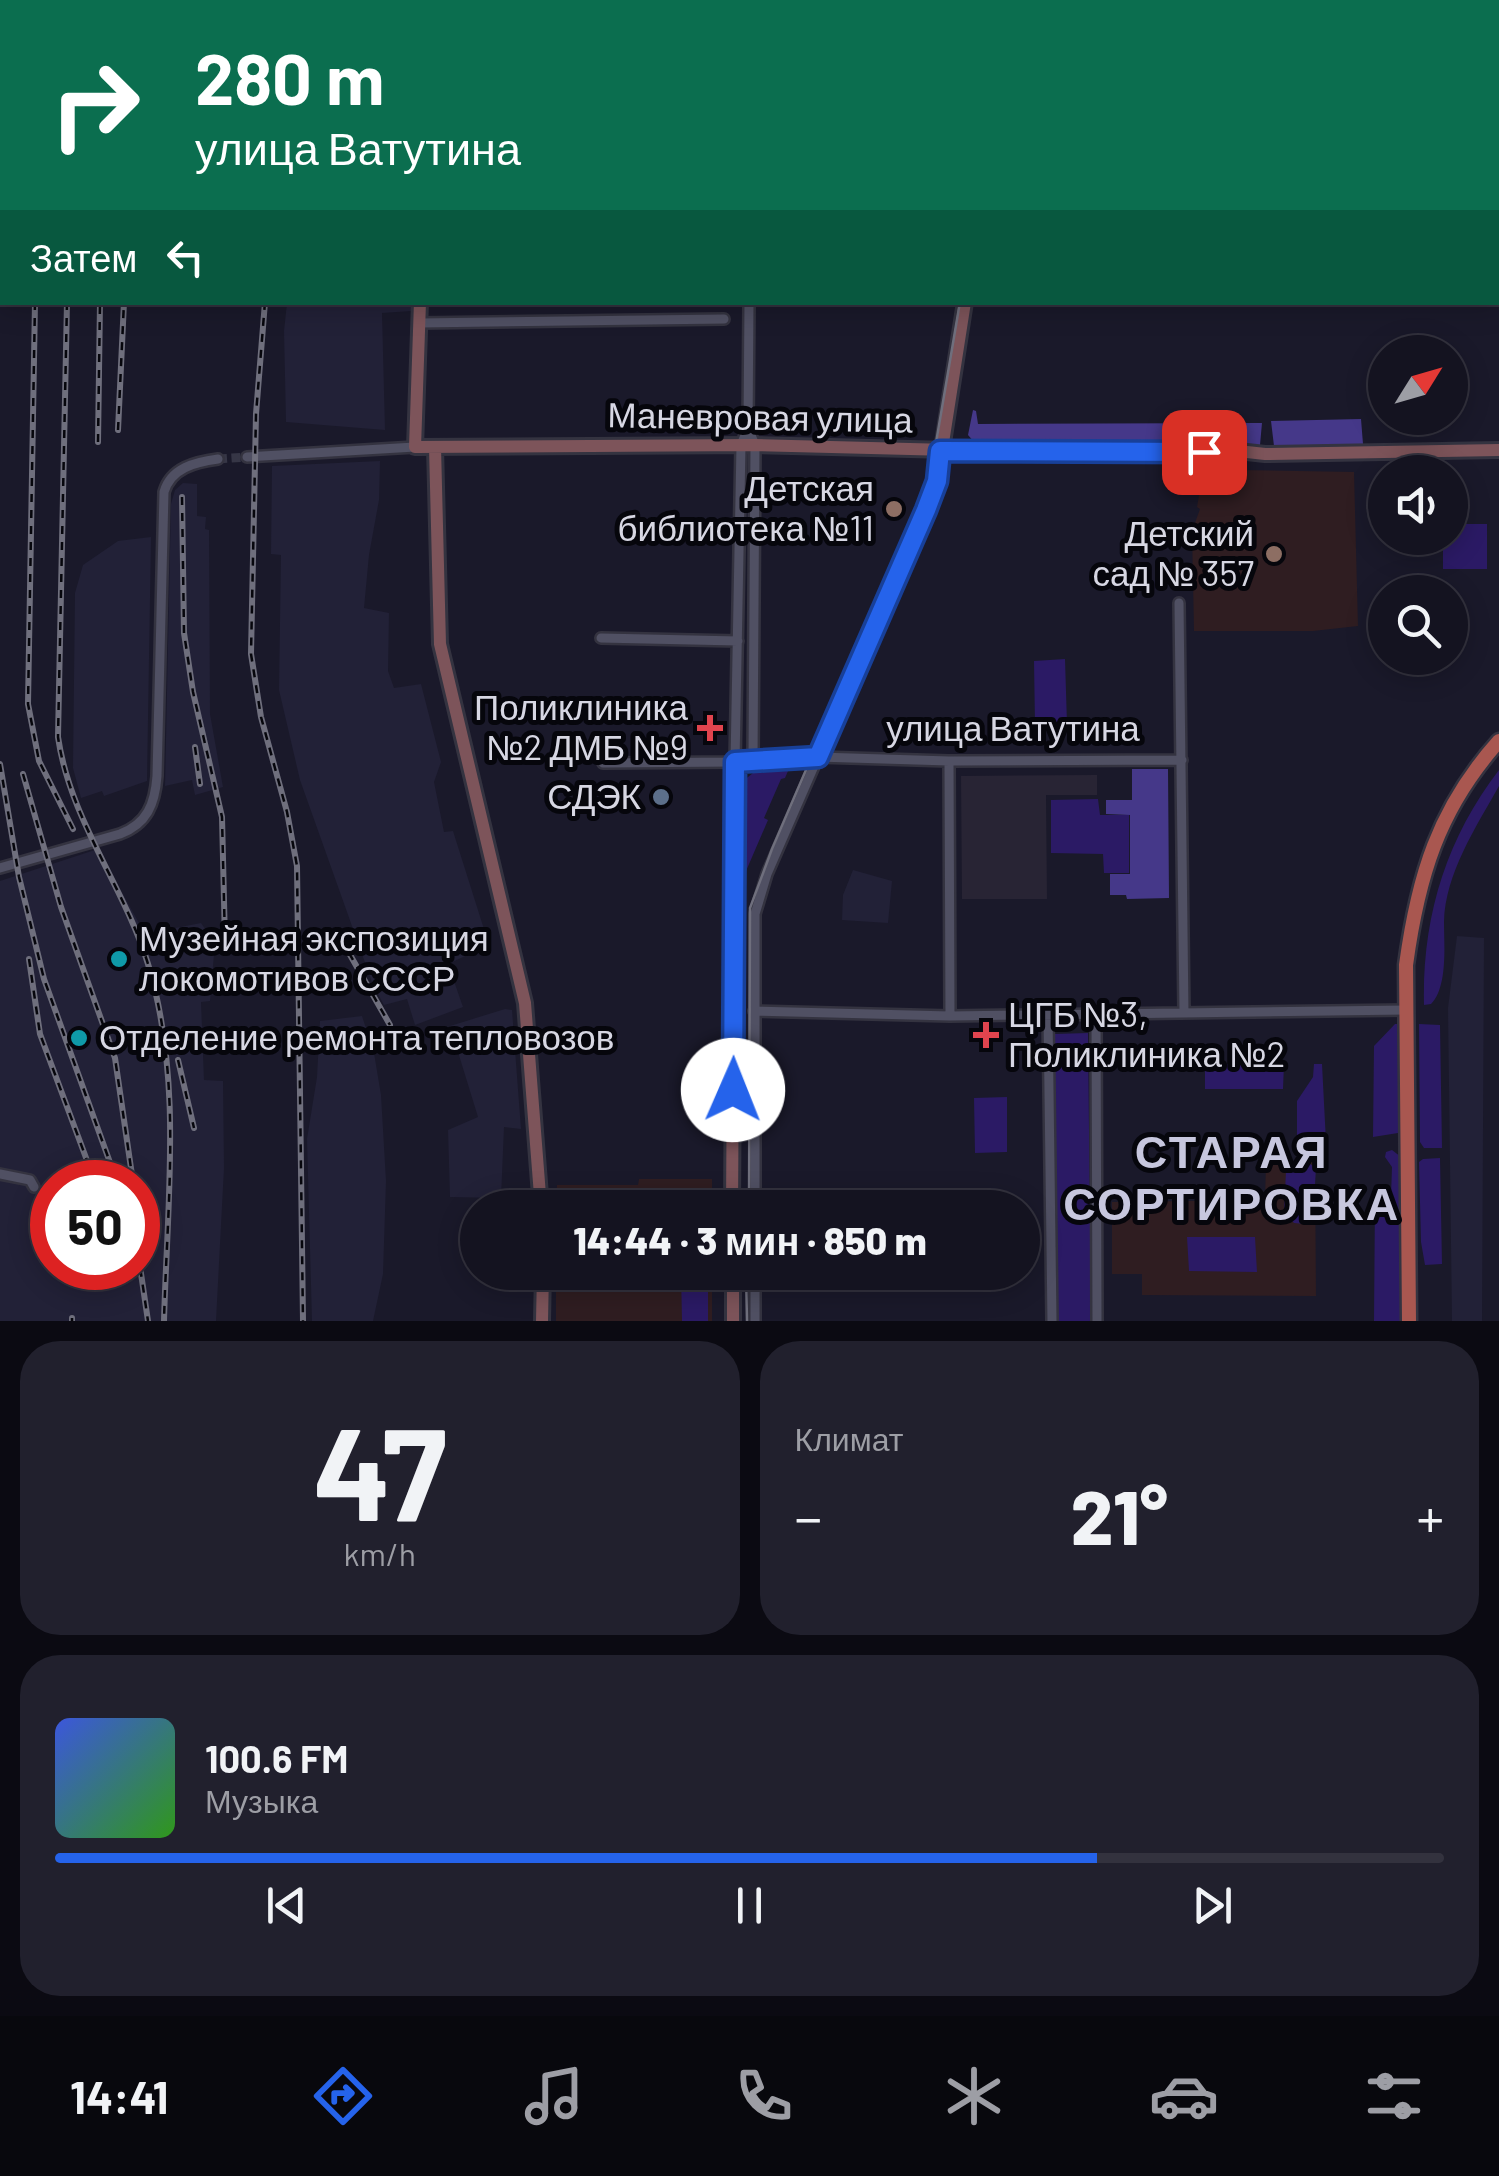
<!DOCTYPE html>
<html lang="ru">
<head>
<meta charset="utf-8">
<style>
  body { margin:0; font-family:Barlow,sans-serif; background:#21202d; color:#f1f3f6; height:100vh; display:flex; flex-direction:column; font-size:38px; white-space:nowrap }
  * { box-sizing:border-box; margin:0 }
  p { font-size:32px; color:#9d9ea5 }
  .icon { flex:none; width:55px; height:55px; fill:none; stroke:currentColor; stroke-width:2; stroke-linecap:round; stroke-linejoin:round }
  .map { position:relative; height:1321px; overflow:hidden }
  .side { display:flex; flex-direction:column; gap:20px; padding:20px; background:#0b0a12; flex:1 }
  .side>* { flex:none }
  .banner { position:absolute; left:0px; top:0px; width:1500px; height:305px; box-shadow:0 5px 25px #0003,0 0 0 2px #33323e; background:#0b6e4f; color:#fff; overflow:hidden }
  .needle { width:65px; rotate:53deg }
  .buttons { position:absolute; left:1368px; top:335px; display:grid; gap:20px }
  .buttons a { display:grid; place-items:center; width:100px; height:100px; border-radius:50%; background:#141320; box-shadow:0 5px 25px #0003,0 0 0 2px #33323e; font-size:50px }
  .speed { position:absolute; left:30px; top:1160px; display:flex; gap:20px; font-size:50px; font-weight:700; text-align:center }
  .speed>* { display:grid; place-content:center; width:130px; height:130px; border-radius:50%; background:#141320; box-shadow:0 5px 25px #0003,0 0 0 2px #33323e; line-height:1 }
  .speed .limit { border:15px solid #d22; background:#fff; color:#111 }
  .pin { position:absolute; display:grid; place-items:center; width:85px; height:85px; color:#fff; margin:-42px; border-radius:20px; box-shadow:0 5px 15px #0006 }
  .me { position:absolute; width:110px; margin:-55px; rotate:1deg; stroke-linejoin:round; filter:drop-shadow(0 0 8px #0008) }
  .turn { display:flex; align-items:center; gap:35px; height:210px; padding:0 30px; font-size:45px }
  .turn .icon { width:130px; height:130px; stroke-width:2.5 }
  .turn b { display:block; font-size:70px; line-height:85px }
  .then { display:flex; align-items:center; height:95px; padding:0 30px; background:#0003; gap:20px; font-size:38px }
  .big { font-size:75px; font-weight:800; line-height:1.1 }
  .side .widget { flex:1; display:flex; flex-direction:column; justify-content:center; gap:15px; min-width:0; padding:0 35px; border-radius:40px; background:#21202d }
  .side .dial { align-items:center; gap:0 }
  .dial b { font-size:130px; line-height:1 }
  .song { display:flex; align-items:center; gap:30px }
  .cover { width:120px; height:120px; border-radius:15px; background:linear-gradient(135deg,hsl(230 70% 55%),hsl(110 70% 35%)) }
  .played { height:10px; border-radius:5px; background:linear-gradient(90deg,#2563eb 75%,#33323e 75%) }
  .keys { display:flex; justify-content:space-around; direction:ltr }
  .heat { display:flex; justify-content:space-between; align-items:center; font-size:55px; direction:ltr }
  .side .tiles { flex:1; display:grid; gap:20px; grid-template-columns:1fr 1fr }
  .widget:last-child { grid-column:span 2 }
  .trip { position:absolute; left:460px; top:1190px; width:580px; height:100px; border-radius:50px; background:#141320; box-shadow:0 5px 25px #0003,0 0 0 2px #33323e; font-weight:800; line-height:100px; text-align:center }
  .dock { display:flex; height:160px; justify-content:space-around; align-items:center; background:#08080d; color:#9d9ea5 }
  .dock .icon { width:70px; height:70px }
  .dock .current { color:#2563eb }
  .dock b { font-size:45px; color:#f1f3f6 }
  .map>svg:first-child { display:block }
  .commercial { fill:#282434 }
  .built { fill:#222137; fill-rule:evenodd }
  .education { fill:#2f1d21 }
  .green { fill:#2b1a65 }
  .forest { fill:#453889 }
  .lines { fill:none; stroke-linecap:round; stroke-linejoin:round }
  .street-tunnel { stroke:#363646; stroke-width:9; stroke-dasharray:9 4.5; stroke-linecap:butt }
  .street-casing { stroke:#343340; stroke-width:14 }
  .secondary-casing { stroke:#343340; stroke-width:18 }
  .primary-casing { stroke:#343340; stroke-width:19 }
  .street { stroke:#505063; stroke-width:9 }
  .secondary { stroke:#7d545a; stroke-width:12 }
  .primary { stroke:#a95750; stroke-width:14 }
  .tram { stroke:#6f6f7d; stroke-width:2.5 }
  .rail-casing { stroke:#6f6f7d; stroke-width:6 }
  .rail { stroke:#06060c; stroke-width:2.5; stroke-dasharray:8; stroke-linecap:butt }
  .route-casing { stroke:#184099; stroke-width:25 }
  .route { stroke:#2563eb; stroke-width:18 }
  .education-dot { fill:#8d6e63; stroke:#06060c; stroke-width:4 }
  .health-dot { fill:#e0444e; stroke:#06060c; stroke-width:4 }
  .service-dot { fill:#5c6f8a; stroke:#06060c; stroke-width:4 }
  .culture-dot { fill:#0f9aa8; stroke:#06060c; stroke-width:4 }
  .labels { text-anchor:middle; stroke-width:10; stroke-linejoin:round; paint-order:stroke }
  .street-label { font-size:35px; fill:#d7d7e3; stroke:#06060c }
  .poi-label { font-size:35px; fill:#d7d7e3; stroke:#06060c; text-anchor:end }
  .district-label { font-size:45px; font-weight:bold; letter-spacing:2.5px; fill:#c7c7de; stroke:#06060c }
</style>
</head>
<body>
<div class="map">
<svg width="1499" height="1321" viewBox="0 0 1499 1321">
  <rect width="100%" height="100%" fill="#1a192a"/>
  <!-- commercial -->
  <path class="commercial" d="M1097 775V795H1046L1047 899H962L961 776Z"/>
  <!-- built -->
  <path class="built" d="M287 303H411V311L382 313 385 430 286 422 284 331Z
    M380 461 379 500 369 555 364 608 389 613 388 671 394 688 421 684 441 762 434 782 444 832 453 831 489 945 448 964 463 1007 415 1025 407 999 384 1005 373 985 300 780 279 690 281 555 271 554 272 466Z
    M183 483 197 484V516L206 517 205 529 209 530 210 714 223 787 195 795 192 780 165 786 171 504 175 490Z
    M151 537 147 781 104 796 102 791 81 798 73 768 75 593 83 565 118 541Z
    M98 849 145 934 201 923 215 943 210 1001 201 1002 204 1080 223 1081 224 1168 216 1321H0V881ZM52 1182H138V1268H52Z
    M853 870 892 881 888 923 842 920 843 895Z
    M1457 936 1484 938 1482 1321H1452L1448 1008Z
    M505 1009 512 1010 521 1129 504 1127 501 1198 450 1197 448 1130 478 1117 450 1026Z
    M362 1016 374 1053 381 1095 386 1181 383 1274 373 1321H312L307 1139 317 1077 320 1021Z"/>
  <!-- education -->
  <path class="education" d="M1237 470 1354 472 1358 626 1313 631H1194L1192 531 1200 509 1197 507 1202 478Z
    M1266 1162H1315L1316 1296 1142 1295V1274H1112V1202L1265 1200Z
    M639 1179H712V1207L556 1208 557 1185H638Z
    M770 1191H869V1207H770Z
    M556 1273H712V1321H556Z"/>
  <!-- green -->
  <path class="green" d="M1450 524H1487V569H1443V538H1450Z
    M1065 659 1067 724 1035 725 1034 661Z
    M1499 770V786C1476 827 1445 874 1444 922 1444 945 1448 987 1431 1004L1424 1005C1422 917 1446 839 1499 770Z
    M788 771 785 778 781 779 764 818 768 820 743 878V781L753 773Z
    M1098 799 1100 815H1129V873H1104L1103 854 1051 853V800Z
    M1395 1024H1398V1133L1373 1137 1374 1046Z
    M1419 1024 1440 1025 1442 1148H1424L1420 1142Z
    M1088 1033 1091 1321H1058L1054 1034Z
    M1205 1064H1284L1283 1089H1205Z
    M1314 1064H1322L1326 1142 1297 1141V1101L1313 1077Z
    M1007 1097V1152L975 1153 974 1098Z
    M1392 1150 1401 1157 1400 1321H1374L1375 1197 1391 1196 1392 1167 1385 1157 1386 1152Z
    M1440 1158 1442 1264 1425 1265 1421 1242 1419 1162 1423 1159Z
    M1295 1160 1306 1161 1316 1168 1313 1219 1305 1224 1294 1223 1284 1212 1286 1171Z
    M1187 1237H1255L1257 1272 1189 1271Z
    M681 1273H708V1321H682Z"/>
  <!-- forest -->
  <path class="forest" d="M973 410 976 411 978 424 1262 423 1260 445 975 443 968 435Z
    M1361 419 1363 444 1274 446 1271 421Z
    M1132 769H1168L1169 898 1127 899 1126 895H1110V874H1130V815L1106 814V800H1132Z"/>
  <g class="lines">
    <!-- street-tunnel -->
    <path class="street-tunnel" d="M218 459 247 457"/>
    <defs>
      <path id="street" d="M749 2V0
        M749 302 748 428 755 445 753 761
        M419 323 724 319
        M247 457 415 447
        M1179 603 1184 1013
        M601 638 738 641
        M949 761 950 1016
        M603 763 735 762 741 445 748 428
        M0 868 120 834C147 824 155 804 157 776L164 492C171 468 195 462 218 459
        M754 1011 950 1016 1406 1010
        M1096 1014 1097 1321
        M1048 1015 1052 1321
        M0 1174 30 1180 34 1187
        M755 1208V914L767 874 818 757 949 761 1182 760
        M755 1272V1321"/>
      <path id="secondary" d="M437 0V2
        M1057 2 1058 0
        M420 302 415 447 755 445 1111 454 1229 450 1265 454 1499 450
        M435 447 440 644 525 1003 541 1208
        M732 1208 735 762 818 757 937 481 965 302
        M733 1272V1321
        M542 1321 543 1272"/>
      <path id="primary" d="M1409 1321 1406 965C1418 877 1438 809 1499 741"/>
    </defs>
    <!-- street casing -->
    <use href="#street" class="street-casing"/>
    <!-- secondary casing -->
    <use href="#secondary" class="secondary-casing"/>
    <!-- primary casing -->
    <use href="#primary" class="primary-casing"/>
    <!-- street -->
    <use href="#street" class="street"/>
    <!-- secondary -->
    <use href="#secondary" class="secondary"/>
    <!-- primary -->
    <use href="#primary" class="primary"/>
    <!-- tram -->
    <path class="tram" d="M1047 2 1048 0
      M749 1208 750 908 772 849 929 484 960 302
      M746 1272 747 1321"/>
    <defs>
      <path id="rail" d="M80 0 81 2
        M41 2V0
        M305 2V0
        M35 302 28 704 39 761 73 829
        M67 302 58 737C70 820 124 886 148 964 183 1079 167 1203 164 1321
        M265 302 256 414 251 654 261 717 287 812 297 866 303 1321
        M118 430 124 302
        M98 442 100 302
        M182 497 184 633 193 692 222 817 225 942
        M195 747 200 784
        M0 764 19 877 44 979 117 1182
        M23 774 61 907 115 1058 133 1182
        M349 953 390 1025
        M29 959 40 1034 95 1182
        M178 1060 194 1128
        M138 1253 148 1321
        M72 1318V1321"/>
    </defs>
    <!-- rail casing -->
    <use href="#rail" class="rail-casing"/>
    <!-- rail -->
    <use href="#rail" class="rail"/>
  </g>
  <g class="lines">
    <defs>
      <path id="route" d="M733 1090 735 762 818 757 926 510 937 481 940 451 1204 452"/>
    </defs>
    <!-- route casing -->
    <use href="#route" class="route-casing"/>
    <!-- route -->
    <use href="#route" class="route"/>
  </g>
  <!-- markers -->
  <g class="education-dot">
    <circle cx="894" cy="509" r="10"/>
    <circle cx="1274" cy="554" r="10"/>
  </g>
  <g class="health-dot">
    <path d="M705 713h10v10h10v10h-10v10h-10v-10h-10v-10h10z"/>
    <path d="M981 1020h10v10h10v10h-10v10h-10v-10h-10v-10h10z"/>
  </g>
  <circle class="service-dot" cx="661" cy="797" r="10"/>
  <g class="culture-dot">
    <circle cx="119" cy="959" r="10"/>
    <circle cx="79" cy="1038" r="10"/>
  </g>
  <g class="labels">
    <!-- street labels -->
    <g class="street-label">
      <text transform="translate(760 418) rotate(1)" y="12">Маневровая улица</text>
      <text x="1013" y="741">улица Ватутина</text>
    </g>
    <!-- poi labels -->
    <g class="poi-label">
      <text x="874" y="501">Детская<tspan x="874" dy="40">библиотека №11</tspan></text>
      <text x="1254" y="546">Детский<tspan x="1254" dy="40">сад № 357</tspan></text>
      <text x="688" y="720">Поликлиника<tspan x="688" dy="40">№2 ДМБ №9</tspan></text>
      <text x="641" y="809">СДЭК</text>
      <text x="139" y="951" text-anchor="start">Музейная экспозиция<tspan x="139" dy="40">локомотивов СССР</tspan></text>
      <text x="1008" y="1027" text-anchor="start">ЦГБ №3,<tspan x="1008" dy="40">Поликлиника №2</tspan></text>
      <text x="99" y="1050" text-anchor="start">Отделение ремонта тепловозов</text>
    </g>
    <!-- district labels -->
    <g class="district-label">
      <text x="1232" y="1168">СТАРАЯ<tspan x="1232" dy="52">СОРТИРОВКА</tspan></text>
    </g>
  </g>
</svg>
<div class="buttons">
<a><svg class="needle" viewBox="-14 -14 28 28"><path d="M0-13l5 13h-10z" fill="#e53935"/><path d="M0 13l5-13h-10z" fill="#9d9ea5"/></svg></a>
<a><svg class="icon" aria-label="sound" viewBox="0 0 24 24"><path d="M4 9h4l5-4v14l-5-4H4zM17 9q2 3 0 6"/></svg></a>
<a><svg class="icon" aria-label="search" viewBox="0 0 24 24"><circle cx="10" cy="10" r="6"/><path d="M15 15l6 6"/></svg></a>
</div>
<div class="speed"><div class="limit">50</div></div>
<div class="pin" style="left:1204px;top:452px;background:#d93025"><svg class="icon" aria-label="arrive" viewBox="0 0 24 24"><path d="M6 21V4h12l-3 4 3 4H6"/></svg></div>
<svg class="me" style="left:733px;top:1090px" viewBox="-20 -20 40 40"><circle r="19" fill="#fff"/><path d="M0-13L10 11 0 6-10 11z" fill="#2563eb"/></svg>
<div class="trip">14:44 · 3 мин · 850 m</div>
<div class="banner">
<div class="turn"><svg class="icon" aria-label="right" viewBox="0 0 24 24"><path d="M7 20v-9h11M14 6l5 5-5 5"/></svg><div><b>280 m</b>улица Ватутина</div></div>
<div class="then">Затем<svg class="icon" aria-label="left" viewBox="0 0 24 24"><path d="M17 20v-9H6M10 6l-5 5 5 5"/></svg></div>
</div>
</div>
<section class="side">
<div class="tiles">
<div class="widget dial"><b>47</b><p>km/h</p></div>
<div class="widget"><p>Климат</p>
<div class="heat"><a>−</a><b class="big">21°</b><a>+</a></div>
</div>
<div class="widget">
<div class="song"><i class="cover"></i><div><b>100.6 FM</b><p>Музыка</p></div></div>
<div class="played"></div>
<div class="keys"><svg class="icon" aria-label="previous" viewBox="0 0 24 24"><path d="M18 5L8 12l10 7zM5 5v14"/></svg><svg class="icon" aria-label="pause" viewBox="0 0 24 24"><path d="M8 5v14M16 5v14"/></svg><svg class="icon" aria-label="next" viewBox="0 0 24 24"><path d="M6 5l10 7-10 7zM19 5v14"/></svg></div>
</div>
</div>
</section>
<nav class="dock">
<b>14:41</b>
<svg class="icon current" aria-label="directions" viewBox="0 0 24 24"><path d="M12 3l9 9-9 9-9-9zM9 14v-3h6M13 9l2 2-2 2"/></svg>
<svg class="icon" aria-label="music" viewBox="0 0 24 24"><path d="M9 18V5l10-2v13"/><circle cx="6" cy="18" r="3"/><circle cx="16" cy="16" r="3"/></svg>
<svg class="icon" aria-label="phone" viewBox="0 0 24 24"><path d="M5 4h4l2 5-3 2q2 4 5 5l2-3 5 2v4C11 20 4 13 5 4z"/></svg>
<svg class="icon" aria-label="climate" viewBox="0 0 24 24"><path d="M12 3v18M4 7l16 10M4 17L20 7"/></svg>
<svg class="icon" aria-label="car" viewBox="0 0 24 24"><path d="M5 17H2v-5l4-1 3-4h7l3 4 3 1v5h-3M9 17h6M6 11h13"/><circle cx="7" cy="17" r="2"/><circle cx="17" cy="17" r="2"/></svg>
<svg class="icon" aria-label="filters" viewBox="0 0 24 24"><path d="M4 7h16M4 17h16"/><circle cx="9" cy="7" r="2"/><circle cx="15" cy="17" r="2"/></svg>
</nav>
</body>
</html>
